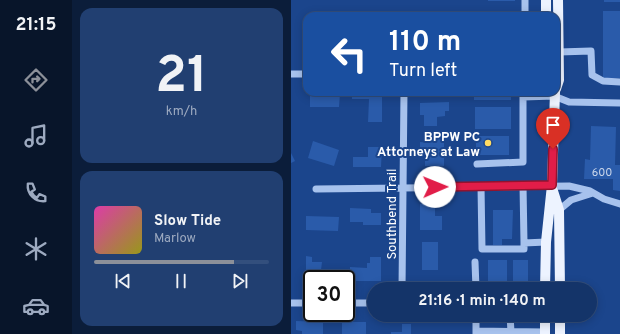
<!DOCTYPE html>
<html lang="en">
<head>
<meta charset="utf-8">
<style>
  body { margin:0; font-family:Overpass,sans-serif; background:#213f71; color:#f1f3f6; height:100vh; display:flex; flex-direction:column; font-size:15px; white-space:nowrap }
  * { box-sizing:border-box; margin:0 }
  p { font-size:13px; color:#9daac0 }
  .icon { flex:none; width:22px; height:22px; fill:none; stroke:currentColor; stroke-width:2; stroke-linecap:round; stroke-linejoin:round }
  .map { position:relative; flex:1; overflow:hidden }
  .side { display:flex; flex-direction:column; gap:8px; padding:8px; background:#0b1d3a; width:219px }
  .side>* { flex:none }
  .banner { position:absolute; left:12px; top:12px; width:257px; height:84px; border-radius:12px; box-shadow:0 2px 10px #0003,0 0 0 1px #334f7d; background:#1a4fa0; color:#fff; overflow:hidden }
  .speed { position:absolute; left:12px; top:270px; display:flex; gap:8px; font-size:20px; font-weight:700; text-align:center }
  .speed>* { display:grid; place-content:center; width:52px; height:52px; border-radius:50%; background:#143469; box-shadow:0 2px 10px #0003,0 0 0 1px #334f7d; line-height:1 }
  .speed .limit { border:2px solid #111; border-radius:6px; background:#fff; color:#111 }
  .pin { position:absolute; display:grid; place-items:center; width:34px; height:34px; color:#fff; margin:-41px -17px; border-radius:50% 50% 50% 0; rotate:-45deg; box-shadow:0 0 4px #0007 }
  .pin .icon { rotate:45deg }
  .me { position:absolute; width:44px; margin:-22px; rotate:89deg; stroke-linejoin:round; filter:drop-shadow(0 0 3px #0008) }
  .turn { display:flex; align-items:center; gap:14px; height:84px; padding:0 20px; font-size:18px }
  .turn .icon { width:52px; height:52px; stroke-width:2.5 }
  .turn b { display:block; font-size:28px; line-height:34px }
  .side .widget { flex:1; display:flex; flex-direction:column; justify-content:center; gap:6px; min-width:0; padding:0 14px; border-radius:12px; background:#213f71 }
  .side .dial { align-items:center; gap:0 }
  .dial b { font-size:52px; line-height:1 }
  .song { display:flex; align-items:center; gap:12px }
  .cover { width:48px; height:48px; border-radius:6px; background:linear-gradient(135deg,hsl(320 70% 55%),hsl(60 70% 35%)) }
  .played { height:4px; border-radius:2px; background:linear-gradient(90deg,#8c9099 80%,#334f7d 80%) }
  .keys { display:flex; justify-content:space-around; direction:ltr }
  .trip { position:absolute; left:76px; top:282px; width:230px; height:40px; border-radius:20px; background:#143469; box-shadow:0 2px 10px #0003,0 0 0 1px #334f7d; font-weight:700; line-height:40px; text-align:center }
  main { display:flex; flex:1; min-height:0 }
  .menu { display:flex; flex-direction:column; width:72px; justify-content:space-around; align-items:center; background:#08152a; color:#9daac0 }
  .menu .icon { width:28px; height:28px }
  .menu .active { color:#8c9099 }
  .menu b { font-size:18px; color:#f1f3f6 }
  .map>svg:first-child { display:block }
  .building { fill:#2a5baa }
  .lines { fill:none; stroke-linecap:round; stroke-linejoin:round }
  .minor { stroke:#a7c2ed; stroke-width:7 }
  .major { stroke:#edf3ff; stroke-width:10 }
  .route-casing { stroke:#92132f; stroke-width:10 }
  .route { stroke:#e11d48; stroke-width:7 }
  .poi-dot { fill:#ffdb63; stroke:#1b458c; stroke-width:1.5 }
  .labels { text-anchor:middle; stroke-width:4; stroke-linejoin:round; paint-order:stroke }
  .number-label { font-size:11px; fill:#cad6ea }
  .poi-label { font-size:13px; font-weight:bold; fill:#fff; stroke:#1b458c; text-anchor:end }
  .street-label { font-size:13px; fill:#fff; stroke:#1b458c }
</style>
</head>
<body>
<main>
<nav class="menu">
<b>21:15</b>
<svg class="icon active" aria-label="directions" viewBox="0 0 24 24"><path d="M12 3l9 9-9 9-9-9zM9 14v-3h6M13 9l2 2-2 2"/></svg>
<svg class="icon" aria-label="music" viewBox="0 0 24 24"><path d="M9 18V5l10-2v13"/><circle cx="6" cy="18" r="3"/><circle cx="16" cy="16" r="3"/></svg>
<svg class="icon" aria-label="phone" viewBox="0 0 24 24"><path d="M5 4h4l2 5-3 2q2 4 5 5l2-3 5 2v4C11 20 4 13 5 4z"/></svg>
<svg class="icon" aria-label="climate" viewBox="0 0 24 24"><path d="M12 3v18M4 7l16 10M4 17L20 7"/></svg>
<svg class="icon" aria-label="car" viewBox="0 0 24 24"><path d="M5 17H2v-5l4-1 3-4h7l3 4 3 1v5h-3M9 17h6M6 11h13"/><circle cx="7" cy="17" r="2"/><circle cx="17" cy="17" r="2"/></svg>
</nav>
<section class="side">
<div class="widget dial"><b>21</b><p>km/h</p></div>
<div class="widget">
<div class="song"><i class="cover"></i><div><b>Slow Tide</b><p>Marlow</p></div></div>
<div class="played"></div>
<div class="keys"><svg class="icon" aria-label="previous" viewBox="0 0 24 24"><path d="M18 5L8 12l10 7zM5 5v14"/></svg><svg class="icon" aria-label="pause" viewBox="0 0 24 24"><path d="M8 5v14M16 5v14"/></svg><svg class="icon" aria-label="next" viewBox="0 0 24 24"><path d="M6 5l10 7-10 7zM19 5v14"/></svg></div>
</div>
</section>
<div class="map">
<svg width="329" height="334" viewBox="0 0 329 334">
  <rect width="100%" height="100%" fill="#1b458c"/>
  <!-- building -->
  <path class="building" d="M197 0H224V1H197Z
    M313 0H329V2H313Z
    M312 11H329V78H312Z
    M19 92 49 93 48 107H19Z
    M61 92H91V122H77L78 99H61Z
    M183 92H220V100H183Z
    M158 102V111H154V116L146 117V126H133V115H129V103Z
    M184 107H220V129H184Z
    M300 126 325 127 324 165H329V191L322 190V179H293L294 159 299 160Z
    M185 136H218V155H185Z
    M139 138H153V166H134V153H129V142L139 143Z
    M22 141 48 150 43 166 17 158Z
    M77 147H91L90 167H62V157H77Z
    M0 153 4 161 0 163Z
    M129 204H144V216H151V230H129Z
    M59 208 80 209V213H90V225H72V222H59Z
    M202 210H222L221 239H211V245H202Z
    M15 216 48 217 47 231 15 230Z
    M131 242H147V270H131Z
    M15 256 21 257V262H31L30 270H45V279L15 281Z
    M79 257H90V281H59V267L76 268V263H79Z
    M197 260H216V289H197Z
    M222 260H237V289H222Z
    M141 286 159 287V289H141Z
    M5 321 32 322V334H11V331L5 330Z
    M51 322H75V334H51Z
    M111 324H120V334H100V332H111Z"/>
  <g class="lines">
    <!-- minor -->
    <path class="minor" d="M234 15V0
      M209 16H234
      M268 52 300 51 301 75 312 81 329 82
      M0 74H16
      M232 97 263 96 278 102 329 103
      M186 164 232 162V92
      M232 185 233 243 255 242
      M190 186 191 249H233V243
      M25 189 278 186 299 191 313 199 329 204
      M268 210 280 200 302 193
      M184 262 185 289
      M111 289 113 92
      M0 303H21
      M55 303H83
      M185 315V331
      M219 315 220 332
      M185 334V331L254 332"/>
    <!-- major -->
    <path class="major" d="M255 0V16
      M265 89 268 80 267 0
      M262 191 268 210 269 289
      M254 289 255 242 261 185 264 92
      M269 315V334
      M254 334V315"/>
  </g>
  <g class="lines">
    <defs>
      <path id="route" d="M144 187 261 185 262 149"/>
    </defs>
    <!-- route casing -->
    <use href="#route" class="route-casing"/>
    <!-- route -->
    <use href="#route" class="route"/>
  </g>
  <!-- markers -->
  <circle class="poi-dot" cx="197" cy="143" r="4"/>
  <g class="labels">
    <!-- number labels -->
    <g class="number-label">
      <text x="311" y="176">600</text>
    </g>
    <!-- poi labels -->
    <g class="poi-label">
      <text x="189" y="141">BPPW PC<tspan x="189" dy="15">Attorneys at Law</tspan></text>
    </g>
    <!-- street labels -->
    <g class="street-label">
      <text transform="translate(100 214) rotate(-90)" y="5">Southbend Trail</text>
    </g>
  </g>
</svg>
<div class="speed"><div class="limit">30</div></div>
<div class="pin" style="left:262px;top:149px;background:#d93025"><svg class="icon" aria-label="arrive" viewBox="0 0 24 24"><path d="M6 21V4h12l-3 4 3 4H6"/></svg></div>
<svg class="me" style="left:144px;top:187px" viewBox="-20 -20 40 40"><circle r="19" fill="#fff"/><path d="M0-13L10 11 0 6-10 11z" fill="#e11d48"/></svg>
<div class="trip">21:16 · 1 min · 140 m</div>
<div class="banner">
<div class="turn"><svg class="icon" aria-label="left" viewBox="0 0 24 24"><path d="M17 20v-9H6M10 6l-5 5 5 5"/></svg><div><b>110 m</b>Turn left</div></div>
</div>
</div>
</main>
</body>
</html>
